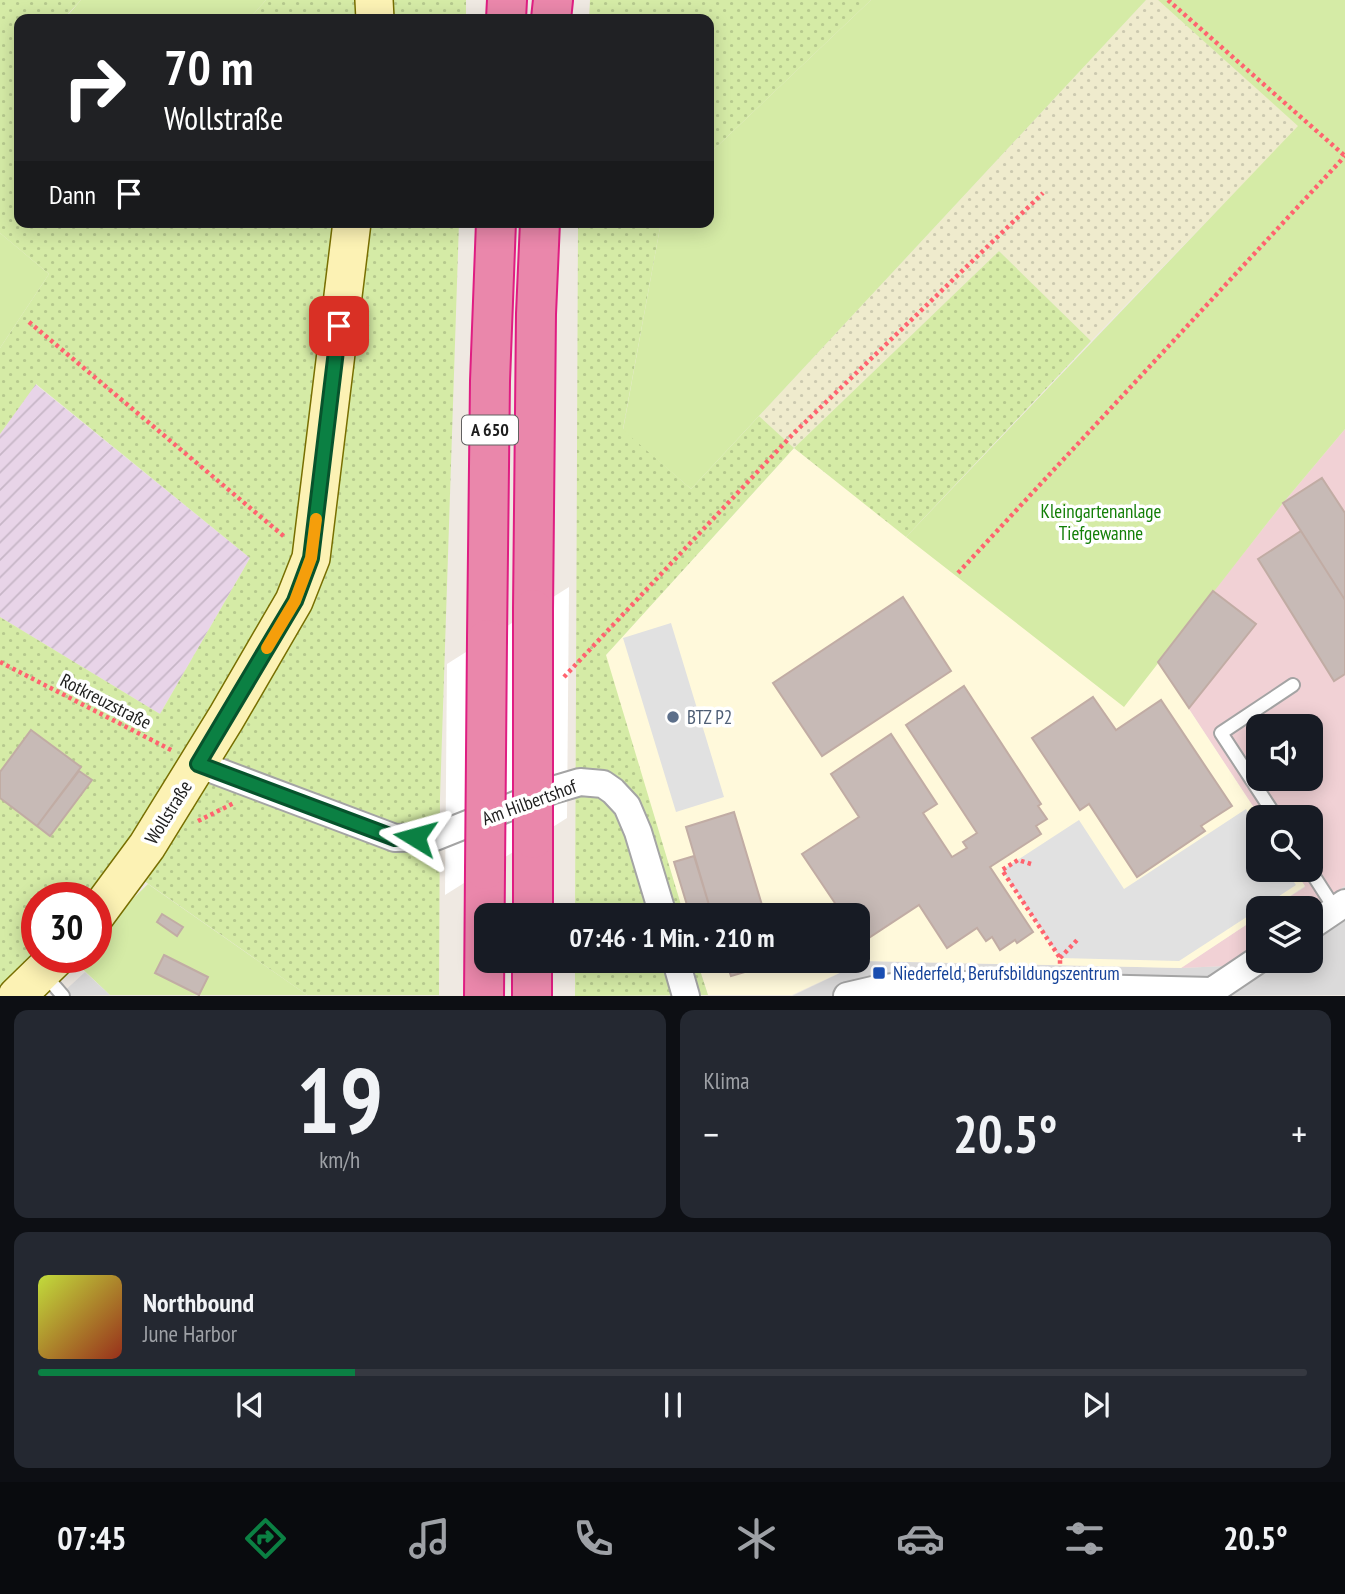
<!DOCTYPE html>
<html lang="de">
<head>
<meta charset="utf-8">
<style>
  body { margin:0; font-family:"PT Sans Narrow",sans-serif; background:#242831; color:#f1f3f6; height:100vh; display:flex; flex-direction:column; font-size:26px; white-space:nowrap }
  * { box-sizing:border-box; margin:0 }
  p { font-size:23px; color:#9ea1a6 }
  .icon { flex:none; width:38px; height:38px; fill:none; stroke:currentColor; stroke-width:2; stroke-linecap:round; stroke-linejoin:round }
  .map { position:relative; height:996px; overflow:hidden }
  .sheet { display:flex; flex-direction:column; gap:14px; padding:14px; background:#0d0f14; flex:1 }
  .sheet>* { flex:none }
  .top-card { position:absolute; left:14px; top:14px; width:700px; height:214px; border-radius:14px; box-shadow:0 4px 18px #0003; background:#202124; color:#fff; overflow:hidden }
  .buttons { position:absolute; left:1246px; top:714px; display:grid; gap:14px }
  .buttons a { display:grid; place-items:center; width:77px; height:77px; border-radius:14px; background:#171b24; box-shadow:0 4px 18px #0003; font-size:35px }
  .speed { position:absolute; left:21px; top:882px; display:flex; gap:14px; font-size:35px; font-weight:700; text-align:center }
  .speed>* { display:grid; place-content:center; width:91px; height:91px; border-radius:50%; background:#171b24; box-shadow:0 4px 18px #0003; line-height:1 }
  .speed .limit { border:10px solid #d22; background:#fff; color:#111 }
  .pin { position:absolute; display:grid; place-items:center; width:60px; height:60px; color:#fff; margin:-30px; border-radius:14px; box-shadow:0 4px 10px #0006 }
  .me { position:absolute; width:77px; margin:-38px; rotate:278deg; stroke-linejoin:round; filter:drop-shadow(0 0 5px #0008) }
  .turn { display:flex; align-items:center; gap:24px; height:147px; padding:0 35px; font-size:32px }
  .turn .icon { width:91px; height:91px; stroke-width:2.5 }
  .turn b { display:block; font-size:49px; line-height:60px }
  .then { display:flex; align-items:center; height:66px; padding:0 35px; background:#0003; gap:14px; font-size:26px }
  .big { font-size:52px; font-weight:700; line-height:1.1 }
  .sheet .tile { flex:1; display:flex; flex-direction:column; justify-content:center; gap:10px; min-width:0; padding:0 24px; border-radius:14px; background:#242831 }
  .sheet .dial { align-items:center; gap:0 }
  .dial b { font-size:91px; line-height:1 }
  .song { display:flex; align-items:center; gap:21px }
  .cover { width:84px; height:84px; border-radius:10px; background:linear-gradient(135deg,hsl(70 70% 55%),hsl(10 70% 35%)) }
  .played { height:7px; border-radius:4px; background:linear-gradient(90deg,#0b8043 25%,#363941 25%) }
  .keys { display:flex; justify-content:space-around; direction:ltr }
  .heat { display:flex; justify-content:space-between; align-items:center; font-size:38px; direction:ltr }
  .sheet .tiles { flex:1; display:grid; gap:14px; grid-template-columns:1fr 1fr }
  .tile:last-child { grid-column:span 2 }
  .trip { position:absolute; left:474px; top:903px; width:396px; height:70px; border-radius:14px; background:#171b24; box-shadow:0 4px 18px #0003; font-weight:700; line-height:70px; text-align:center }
  .tab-bar { display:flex; height:112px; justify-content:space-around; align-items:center; background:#090b0e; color:#9ea1a6 }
  .tab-bar .icon { width:49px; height:49px }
  .tab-bar .selected { color:#0b8043 }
  .tab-bar b { font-size:32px; color:#f1f3f6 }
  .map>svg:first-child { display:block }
  .residential { fill:#dbdada }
  .commercial { fill:#f1d1d5; fill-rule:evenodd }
  .industrial { fill:url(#industrial-furrows) }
  .education { fill:#fff9db }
  .farmland { fill:url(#farmland-dots) }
  .grass { fill:url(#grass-dots) }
  .garden { fill:#d5eba6 }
  .parking { fill:#e1e1e1 }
  .pier { fill:#fff }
  .building { fill:#c7bab6; stroke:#c1aca4; stroke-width:2 }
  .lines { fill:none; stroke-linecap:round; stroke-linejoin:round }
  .lane-casing { stroke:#a4a4a4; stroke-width:16 }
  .street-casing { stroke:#a4a4a4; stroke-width:30 }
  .secondary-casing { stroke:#786f01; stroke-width:40 }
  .highway-casing { stroke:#df1d82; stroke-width:42 }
  .path { stroke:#ff636f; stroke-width:4.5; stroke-dasharray:3.5 3.5; stroke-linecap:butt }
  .lane { stroke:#fff; stroke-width:12 }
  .street { stroke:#fff; stroke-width:26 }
  .secondary { stroke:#fcf2b4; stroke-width:37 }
  .highway { stroke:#ea87ab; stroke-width:38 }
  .highway-bridge-casing { stroke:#df1d82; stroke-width:42; stroke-linecap:butt }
  .highway-bridge { stroke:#ea87ab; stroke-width:38 }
  .route-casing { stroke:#07532c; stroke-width:18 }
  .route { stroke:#0b8043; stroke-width:12 }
  .slow { stroke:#f59e0b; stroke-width:12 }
  .service-dot { fill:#5c6f8a; stroke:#fff; stroke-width:2.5 }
  .transit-dot { fill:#1a4fb4; stroke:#fff; stroke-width:2.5 }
  .labels { text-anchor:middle; stroke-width:7; stroke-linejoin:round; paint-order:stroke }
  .shield { fill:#fff; stroke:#616161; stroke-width:2 }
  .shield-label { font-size:18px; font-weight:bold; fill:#1d1d1d }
  .park-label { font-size:19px; fill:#137f07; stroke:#fff }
  .street-label { font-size:19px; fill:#1d1d1d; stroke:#fff }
  .service-label { font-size:19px; fill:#4e5e75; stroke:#fff; text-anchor:start }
  .transit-label { font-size:19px; fill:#164399; stroke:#fff; text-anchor:start }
</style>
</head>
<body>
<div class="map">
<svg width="1345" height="996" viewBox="0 0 1345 996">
  <defs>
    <pattern id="industrial-furrows" width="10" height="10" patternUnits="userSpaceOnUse" patternTransform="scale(1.75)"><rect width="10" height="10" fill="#e8d4e8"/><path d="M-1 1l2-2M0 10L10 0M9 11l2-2" fill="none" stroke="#c7b6c7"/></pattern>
    <pattern id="farmland-dots" width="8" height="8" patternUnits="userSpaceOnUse" patternTransform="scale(1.75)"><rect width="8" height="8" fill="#efebcd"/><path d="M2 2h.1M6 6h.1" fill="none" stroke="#ccc9b0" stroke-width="1.8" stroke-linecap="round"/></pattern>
    <pattern id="grass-dots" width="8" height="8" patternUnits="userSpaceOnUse" patternTransform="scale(1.75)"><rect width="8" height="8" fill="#d5eba6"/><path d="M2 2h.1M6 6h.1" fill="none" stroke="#b6c98e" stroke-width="1.8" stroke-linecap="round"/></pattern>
  </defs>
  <rect width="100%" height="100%" fill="#efe9e2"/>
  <!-- residential -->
  <path class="residential" d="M1345 886V995L792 996 865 961 1181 968 1225 966 1258 944V961H1311V909Z
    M85 972 110 995 59 996Z"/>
  <!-- commercial -->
  <path class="commercial" d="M1345 429V886L1311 909 1272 908 1305 887 1294 870H1311V817H1260L1158 662 1283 503ZM1258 726H1311V779H1258Z
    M1258 917V944L1225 966 1181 968Z"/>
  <!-- industrial -->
  <path class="industrial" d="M35 384 250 558 160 714 0 617V434Z"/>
  <!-- education -->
  <path class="education" d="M794 448 1124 706 1158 662 1260 817H1258V870H1294L1305 886 1272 908H1258V917L1181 968 865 961 792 995H708L697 961H858V915H684L605 656Z"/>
  <!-- farmland -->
  <path class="farmland" d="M1146 0H1158L1299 126 1091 341 999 251 794 448 759 416Z"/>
  <!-- grass -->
  <path class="grass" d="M0 0H81L68 14 72 19H19V222H459L440 798 439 995H307L117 862 91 898H37V956L0 992V617L160 714 250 558 36 384 0 434V348L49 274 0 233Z
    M266 0H466V19H249Z
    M590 0H871L709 154V19H589Z
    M578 222H661L623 429 691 489 759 416 794 448 999 251 1091 341 906 537 794 448 606 655 684 915H575Z
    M575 961H697L708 995 575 996Z"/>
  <!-- garden -->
  <path class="garden" d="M81 0H266L249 19H72L68 15Z
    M871 0H1146L691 489 623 430 661 222H709V154Z
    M1158 0H1345V429L1283 503 1124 707 906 537 1298 126Z
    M0 233 49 274 0 348Z
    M148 884 307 995H110L72 959 75 957H96V935Z"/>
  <!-- parking -->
  <path class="parking" d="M671 623 724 797 676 812 623 638Z
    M1246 809 1258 828V870H1286L1296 885 1179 961 1060 958 1002 870 1079 820 1124 889Z"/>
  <!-- pier -->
  <path class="pier" d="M569 587 567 818 445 895 447 664Z"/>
  <!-- building -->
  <path class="building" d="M1322 478 1345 513V600L1283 503Z
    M1301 531 1345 600V674L1334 681 1258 559Z
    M1213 591 1256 624 1189 708 1158 662Z
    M903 597 951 671 822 756 773 683Z
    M964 686 1041 804 1038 806 1047 819 1036 826 1041 834 990 867 1033 932 1017 943 1015 940 1000 950 992 937 986 941 977 928 947 948 919 905 861 943 858 938V915H843L802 854 859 817 831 774 891 734 937 804 923 813 952 857 967 848 963 842 977 833 906 725Z
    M1093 697 1116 730 1161 700 1232 806 1201 826 1205 831 1137 877 1089 804 1080 810 1032 738Z
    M31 730 81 767 37 826 0 798V772Z
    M79 771 92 780 50 836 37 826Z
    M734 812 765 915H712L686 827Z
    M694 856 712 915H690L674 862Z
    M162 914 183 927 177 936 157 922Z
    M164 955 208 977 199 995 155 973Z
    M726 961H778L779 962 731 976Z"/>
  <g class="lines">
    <defs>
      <path id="lane" d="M1276 817 1221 733 1293 685
        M1310 870 1335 909
        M45 975 63 996"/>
      <path id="street" d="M198 764 395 838 435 837 553 790 580 782 603 784 613 791 627 806 638 832 663 915
        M1311 926 1345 903
        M676 961 686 996
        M847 996 877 989 919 984 1212 991 1258 960"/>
      <path id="secondary" d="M374 0 375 19
        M96 915 147 846 226 718 294 601 311 558 352 222
        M17 996 57 957"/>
      <path id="highway" d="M506 19 507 0
        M551 19 553 0
        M533 609 536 314 540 222
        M487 639 490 381 496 222
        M533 915V839
        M484 996 485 870
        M532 996V961"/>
    </defs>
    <!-- lane casing -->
    <use href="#lane" class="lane-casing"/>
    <!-- street casing -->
    <use href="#street" class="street-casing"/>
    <!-- secondary casing -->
    <use href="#secondary" class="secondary-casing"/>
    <!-- highway casing -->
    <use href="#highway" class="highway-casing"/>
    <!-- path -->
    <path class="path" d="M1168 0 1345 156
      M29 322 286 538
      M958 573 1345 156
      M0 662 173 751
      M564 677 794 433 1043 193
      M198 821 234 803
      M1031 864 1018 860 1002 870 1060 958V966
      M1060 958 1079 938"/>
    <!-- lane -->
    <use href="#lane" class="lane"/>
    <!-- street -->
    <use href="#street" class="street"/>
    <!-- secondary -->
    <use href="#secondary" class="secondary"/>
    <!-- highway -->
    <use href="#highway" class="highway"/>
    <defs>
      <path id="highway-bridge" d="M533 609V839
        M485 870 487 639"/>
    </defs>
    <!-- highway-bridge casing -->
    <use href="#highway-bridge" class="highway-bridge-casing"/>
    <!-- highway-bridge -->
    <use href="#highway-bridge" class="highway-bridge"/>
  </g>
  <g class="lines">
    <defs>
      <path id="route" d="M339 326 311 558 295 601 198 764 395 838 415 837"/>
    </defs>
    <!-- route casing -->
    <use href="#route" class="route-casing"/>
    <!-- route -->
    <use href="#route" class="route"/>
    <!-- slow -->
    <path class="slow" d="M267 648 295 601 311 558 316 519"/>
  </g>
  <!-- markers -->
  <circle class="service-dot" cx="673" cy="717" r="7"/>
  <rect class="transit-dot" x="872" y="966" width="14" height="14" rx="3.5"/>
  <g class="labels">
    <!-- shield labels -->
    <rect class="shield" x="462" y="415.5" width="56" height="29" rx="5"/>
    <g class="shield-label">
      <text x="490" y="436">A 650</text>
    </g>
    <!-- park labels -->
    <g class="park-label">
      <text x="1101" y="518">Kleingartenanlage<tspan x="1101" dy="22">Tiefgewanne</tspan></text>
    </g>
    <!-- street labels -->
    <g class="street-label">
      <text transform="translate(106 701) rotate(27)" y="7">Rotkreuzstraße</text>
      <text transform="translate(529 802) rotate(-20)" y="7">Am Hilbertshof</text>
      <text transform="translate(168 812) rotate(-58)" y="7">Wollstraße</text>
    </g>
    <!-- service labels -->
    <g class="service-label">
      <text x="687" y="724">BTZ P2</text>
    </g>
    <!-- transit labels -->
    <g class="transit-label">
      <text x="893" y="980">Niederfeld, Berufsbildungszentrum</text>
    </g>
  </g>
</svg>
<div class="buttons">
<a><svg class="icon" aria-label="sound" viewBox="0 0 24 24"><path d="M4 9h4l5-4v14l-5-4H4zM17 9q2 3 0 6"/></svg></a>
<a><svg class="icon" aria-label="search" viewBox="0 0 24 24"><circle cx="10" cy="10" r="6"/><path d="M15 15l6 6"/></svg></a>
<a><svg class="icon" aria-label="layers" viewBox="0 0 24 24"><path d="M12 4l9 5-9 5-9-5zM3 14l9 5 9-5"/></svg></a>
</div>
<div class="speed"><div class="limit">30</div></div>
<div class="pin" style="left:339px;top:326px;background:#d93025"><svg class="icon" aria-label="arrive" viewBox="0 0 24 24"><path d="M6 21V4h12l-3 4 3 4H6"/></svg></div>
<svg class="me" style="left:415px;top:837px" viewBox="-20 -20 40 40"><path d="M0-17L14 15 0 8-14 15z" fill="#0b8043" stroke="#fff" stroke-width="4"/></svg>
<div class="trip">07:46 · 1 Min. · 210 m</div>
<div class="top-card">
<div class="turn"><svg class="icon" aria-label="right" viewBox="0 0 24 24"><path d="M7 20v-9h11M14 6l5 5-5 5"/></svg><div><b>70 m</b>Wollstraße</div></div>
<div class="then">Dann<svg class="icon" aria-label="arrive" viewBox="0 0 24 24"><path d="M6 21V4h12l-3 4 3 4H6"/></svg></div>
</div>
</div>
<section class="sheet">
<div class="tiles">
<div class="tile dial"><b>19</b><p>km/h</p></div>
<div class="tile"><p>Klima</p>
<div class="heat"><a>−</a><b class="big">20.5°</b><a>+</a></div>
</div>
<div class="tile">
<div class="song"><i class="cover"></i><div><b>Northbound</b><p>June Harbor</p></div></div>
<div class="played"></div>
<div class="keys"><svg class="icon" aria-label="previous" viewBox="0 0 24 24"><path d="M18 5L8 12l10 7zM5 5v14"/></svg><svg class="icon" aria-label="pause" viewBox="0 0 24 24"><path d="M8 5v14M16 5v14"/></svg><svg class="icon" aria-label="next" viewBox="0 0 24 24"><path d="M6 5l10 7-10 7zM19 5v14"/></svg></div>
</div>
</div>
</section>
<nav class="tab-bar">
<b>07:45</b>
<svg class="icon selected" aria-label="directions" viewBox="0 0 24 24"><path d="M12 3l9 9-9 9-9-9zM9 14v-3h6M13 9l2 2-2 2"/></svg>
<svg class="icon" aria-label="music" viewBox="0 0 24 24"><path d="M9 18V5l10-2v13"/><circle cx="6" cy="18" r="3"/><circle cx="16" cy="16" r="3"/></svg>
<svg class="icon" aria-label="phone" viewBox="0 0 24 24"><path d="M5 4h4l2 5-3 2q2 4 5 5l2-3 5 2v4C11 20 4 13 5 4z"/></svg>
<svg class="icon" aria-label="climate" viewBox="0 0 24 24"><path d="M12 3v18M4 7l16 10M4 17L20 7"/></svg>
<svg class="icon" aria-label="car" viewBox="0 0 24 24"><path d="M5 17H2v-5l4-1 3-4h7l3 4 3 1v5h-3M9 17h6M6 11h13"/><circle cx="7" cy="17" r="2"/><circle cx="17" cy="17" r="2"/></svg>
<svg class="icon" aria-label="filters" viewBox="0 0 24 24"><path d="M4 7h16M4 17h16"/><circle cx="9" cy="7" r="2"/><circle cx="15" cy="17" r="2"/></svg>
<b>20.5°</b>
</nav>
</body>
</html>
